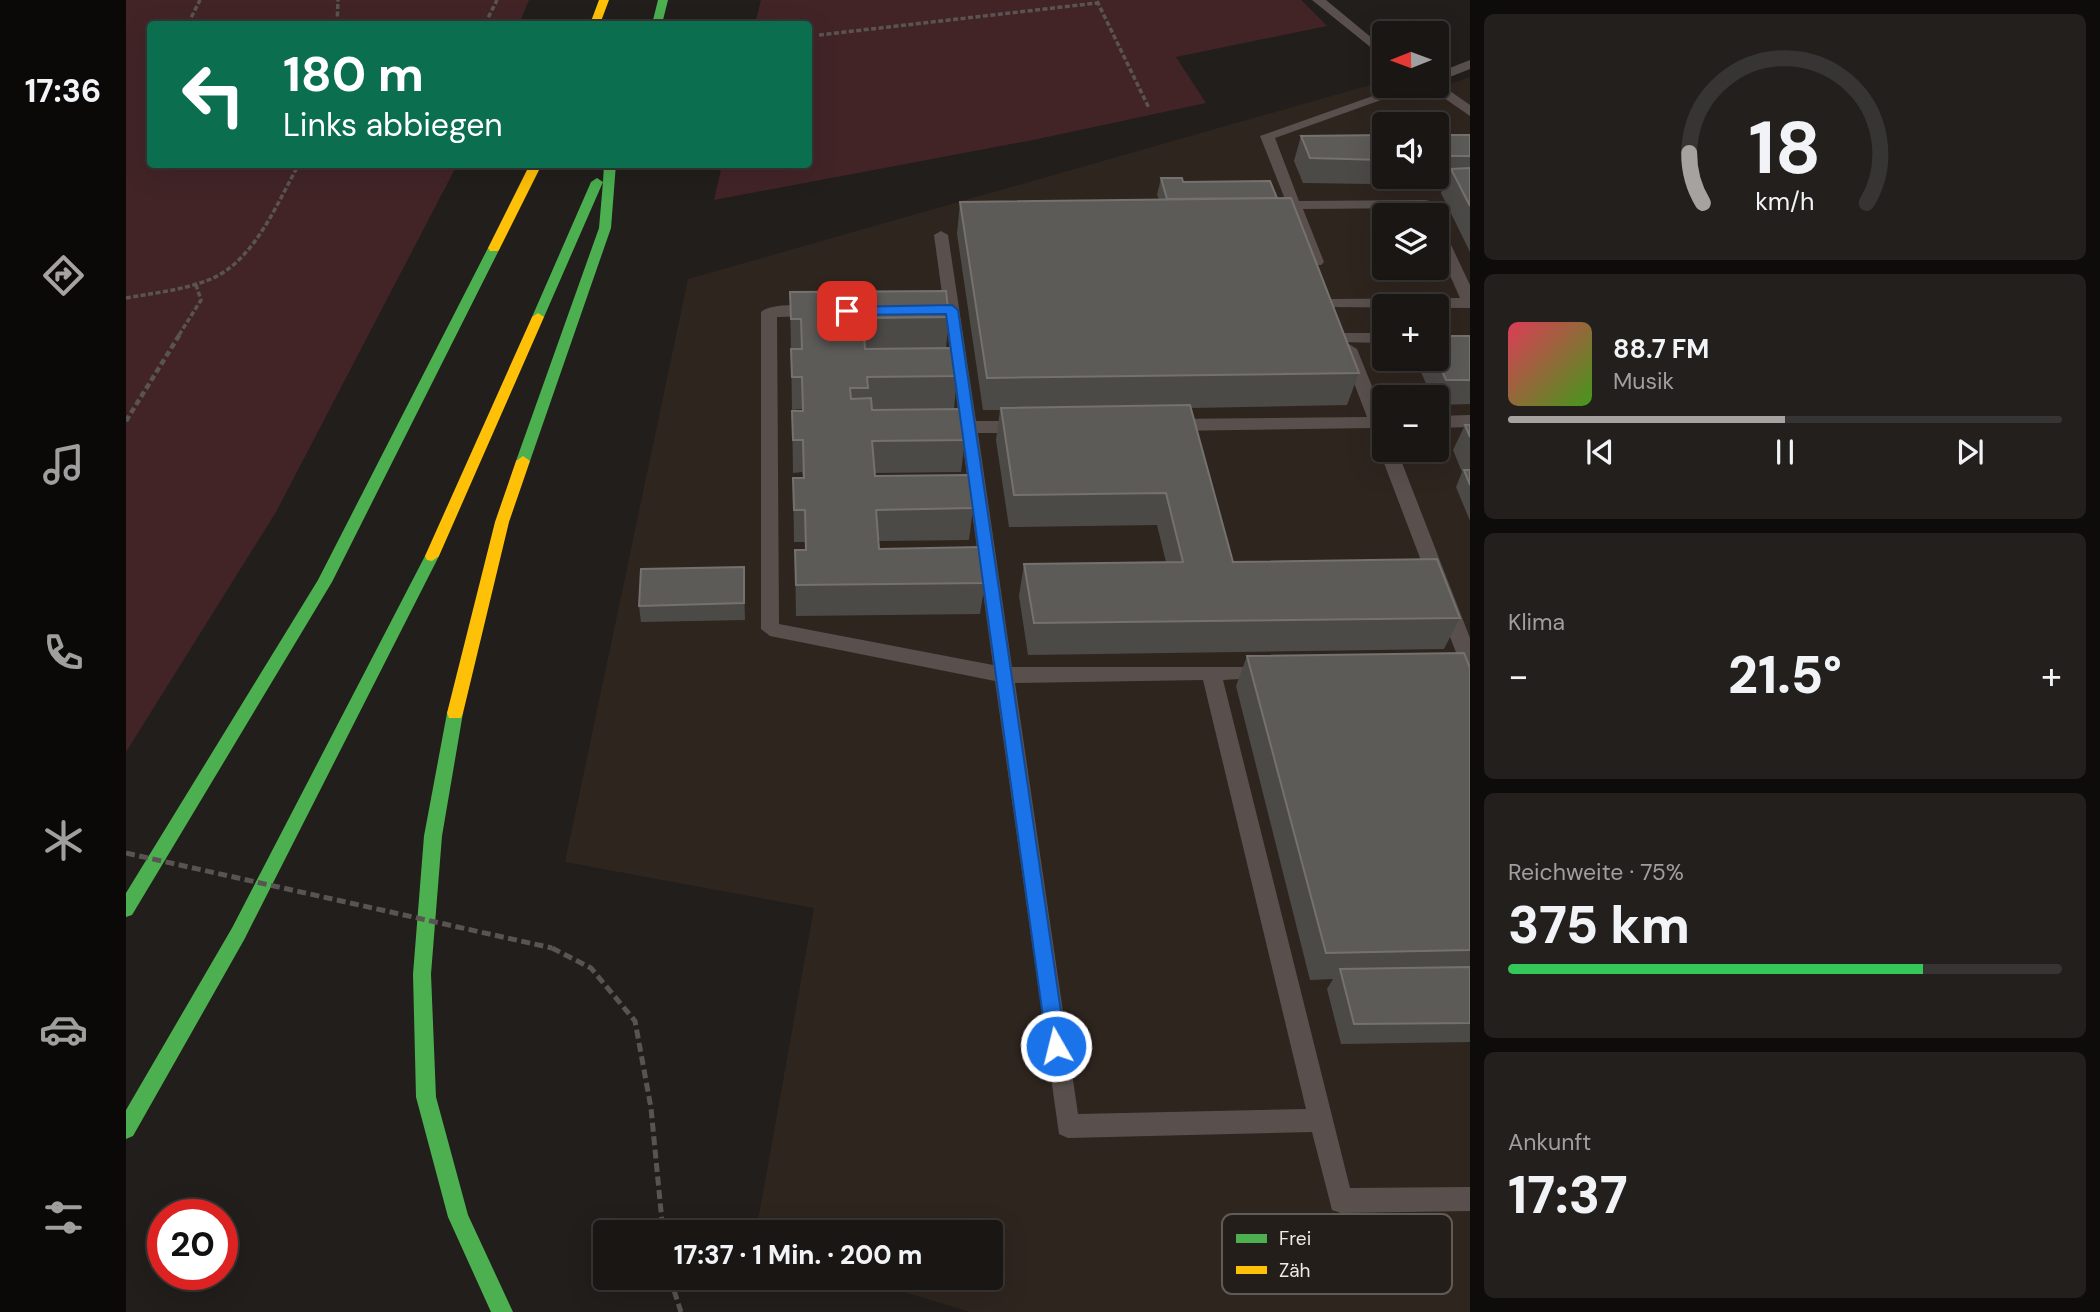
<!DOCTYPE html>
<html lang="de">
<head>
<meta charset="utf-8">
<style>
  body { margin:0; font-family:"DM Sans",sans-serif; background:#221f1d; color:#f1f3f6; height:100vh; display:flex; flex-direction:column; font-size:26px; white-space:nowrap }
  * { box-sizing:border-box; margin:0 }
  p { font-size:23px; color:#9f9fa0 }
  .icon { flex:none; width:38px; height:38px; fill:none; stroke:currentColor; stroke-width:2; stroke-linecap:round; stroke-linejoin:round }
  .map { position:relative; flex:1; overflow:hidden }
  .side { display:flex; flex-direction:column; gap:14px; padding:14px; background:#0e0c0b; width:630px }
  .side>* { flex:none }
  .hud { position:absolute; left:21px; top:21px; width:665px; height:147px; border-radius:7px; box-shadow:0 7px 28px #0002,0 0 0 2px #373534; background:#0b6e4f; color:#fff; overflow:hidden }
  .needle { width:46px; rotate:269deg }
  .controls { position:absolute; left:1246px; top:21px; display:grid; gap:14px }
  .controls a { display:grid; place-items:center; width:77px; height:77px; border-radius:7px; background:#191614; box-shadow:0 7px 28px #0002,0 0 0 2px #373534; font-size:35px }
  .speed { position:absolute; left:21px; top:1199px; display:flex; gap:14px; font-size:35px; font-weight:700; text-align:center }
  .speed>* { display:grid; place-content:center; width:91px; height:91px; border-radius:50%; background:#191614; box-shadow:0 7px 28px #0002,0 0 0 2px #373534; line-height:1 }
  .speed .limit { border:10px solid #d22; background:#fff; color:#111 }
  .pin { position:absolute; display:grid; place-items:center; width:60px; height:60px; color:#fff; margin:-30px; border-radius:14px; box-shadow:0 4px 10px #0006 }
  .me { position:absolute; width:77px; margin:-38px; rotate:352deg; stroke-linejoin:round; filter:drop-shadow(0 0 5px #0008) }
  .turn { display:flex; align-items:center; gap:24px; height:147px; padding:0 21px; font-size:32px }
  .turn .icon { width:91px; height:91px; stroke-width:2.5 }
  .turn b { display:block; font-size:49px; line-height:60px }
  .big { font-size:52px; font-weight:800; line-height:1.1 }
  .side .card { flex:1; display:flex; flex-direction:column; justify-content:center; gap:10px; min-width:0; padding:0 24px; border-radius:10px; background:#221f1d }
  .side .dial { align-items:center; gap:0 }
  .dial svg { height:182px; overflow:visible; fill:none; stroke:#373534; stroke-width:7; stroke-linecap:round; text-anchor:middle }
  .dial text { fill:#f1f3f6; stroke:none }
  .song { display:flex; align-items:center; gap:21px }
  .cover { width:84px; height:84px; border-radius:10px; background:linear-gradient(135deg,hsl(350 70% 55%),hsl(100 70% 35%)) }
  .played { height:7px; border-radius:4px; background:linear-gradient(90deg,#a6a29f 50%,#373534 50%) }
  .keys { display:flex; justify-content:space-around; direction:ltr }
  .heat { display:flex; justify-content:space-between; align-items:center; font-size:38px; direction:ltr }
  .charge { height:10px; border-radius:5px; background:linear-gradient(90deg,#34c759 75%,#373534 0) }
  .trip { position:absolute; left:467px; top:1220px; width:410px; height:70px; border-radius:7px; background:#191614; box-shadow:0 7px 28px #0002,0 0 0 2px #373534; font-weight:800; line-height:70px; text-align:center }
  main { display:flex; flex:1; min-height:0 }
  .dock { display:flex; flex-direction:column; width:126px; justify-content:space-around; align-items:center; background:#0a0908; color:#9f9fa0 }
  .dock .icon { width:49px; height:49px }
  .dock .current { color:#a6a29f }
  .dock b { font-size:32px; color:#f1f3f6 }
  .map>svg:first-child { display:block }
  .built { fill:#2f251f; fill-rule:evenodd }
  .green { fill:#422427 }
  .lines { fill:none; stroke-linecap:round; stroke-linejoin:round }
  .path-far2 { stroke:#595452; stroke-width:3.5; stroke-dasharray:5 2.5; stroke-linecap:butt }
  .path-far1 { stroke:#595452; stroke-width:4.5; stroke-dasharray:6 3.5; stroke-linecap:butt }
  .path { stroke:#595452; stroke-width:5; stroke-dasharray:9 4.5; stroke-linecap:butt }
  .lane { fill:#59504e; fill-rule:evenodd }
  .fast { fill:#4caf50; fill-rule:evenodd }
  .slow { fill:#ffc107; fill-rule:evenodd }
  .path-bridge { stroke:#595452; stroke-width:5; stroke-dasharray:9 4.5; stroke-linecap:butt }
  .wall { fill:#4c4a47 }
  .building { fill:#5d5b58; stroke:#74716e; stroke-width:2 }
  .route { fill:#1a73e8; stroke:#114b97; stroke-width:2 }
  .key { fill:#231e19; stroke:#605b56; stroke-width:2 }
  .key-label { font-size:19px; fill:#ede9e6 }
</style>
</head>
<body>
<main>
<nav class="dock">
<b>17:36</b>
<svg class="icon current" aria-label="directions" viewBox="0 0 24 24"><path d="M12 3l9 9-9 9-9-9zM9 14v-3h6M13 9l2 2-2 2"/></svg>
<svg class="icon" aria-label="music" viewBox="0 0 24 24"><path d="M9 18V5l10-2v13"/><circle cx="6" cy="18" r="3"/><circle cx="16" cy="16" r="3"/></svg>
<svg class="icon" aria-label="phone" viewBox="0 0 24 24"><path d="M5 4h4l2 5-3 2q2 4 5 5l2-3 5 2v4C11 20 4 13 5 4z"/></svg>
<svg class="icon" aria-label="climate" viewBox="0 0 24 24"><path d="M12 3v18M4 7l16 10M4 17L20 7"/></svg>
<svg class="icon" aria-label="car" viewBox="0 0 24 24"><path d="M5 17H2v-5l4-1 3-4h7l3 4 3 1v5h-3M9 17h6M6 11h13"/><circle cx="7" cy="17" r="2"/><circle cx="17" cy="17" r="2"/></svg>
<svg class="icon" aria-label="filters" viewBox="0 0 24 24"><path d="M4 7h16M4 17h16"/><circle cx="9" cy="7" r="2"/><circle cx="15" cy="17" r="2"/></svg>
</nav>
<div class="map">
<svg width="1344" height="1312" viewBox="0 0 1344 1312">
  <rect width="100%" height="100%" fill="#211e1b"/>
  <!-- built -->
  <path class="built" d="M1344 77V1312H844L733 1278H864V1232H630L688 908 439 862 562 279 1258 81V86H1292L1302 92ZM1258 124H1311V177H1258ZM1258 215H1311V268H1258ZM1258 306H1311V359H1258ZM1258 397H1311V450H1258Z"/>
  <!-- green -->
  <path class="green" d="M0 0H403L393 24H24V164L331 165 150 512 0 752Z
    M635 0H1175L1201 26 1050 57 1080 103 912 139 588 200 596 165 682 164V24H629Z"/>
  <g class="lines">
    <!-- path-far2 -->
    <path class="path-far2" d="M971 1 1023 108
      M62 24 74 0
      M211 24 212 0
      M359 24 371 0
      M693 35 971 3
      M0 298C28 293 58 290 85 279 129 260 151 203 173 164
      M53 335 75 300 69 282"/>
    <!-- path-far1 -->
    <path class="path-far1" d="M0 421 54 334"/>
    <!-- path -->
    <path class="path" d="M426 948 465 968 509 1021 525 1108 537 1232
      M544 1278 555 1312"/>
    <!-- lane -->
    <path class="lane" d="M1186 0H1200L1258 48V58Z
      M1344 60V69L1311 82V73Z
      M1311 82 1344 105V116L1305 89 1304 86H1311Z
      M1275 86H1294L1149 138 1173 201 1299 200 1304 201 1311 215H1297L1294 208 1177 209 1198 262 1195 265H1185L1134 136Z
      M1311 226 1318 230 1344 285V308L1200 307 1198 304 1206 299 1334 298 1311 246Z
      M815 231 822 235 850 421H897L905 427 897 433H852L886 667H1147L1150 672 1147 677 1097 680 1224 1188 1344 1187V1211L1215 1213 1206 1210 1186 1132 942 1138 933 1134 869 681 644 636 635 629V312C644 303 687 303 696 312L694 316 651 317 653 624 867 665 808 235ZM1077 680 1180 1109 952 1114 889 683Z
      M1219 333H1258V343L1213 342V334Z
      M1223 344 1231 349 1258 416V450H1271L1344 638V671L1337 668 1334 663 1253 450 1257 446 1252 444 1245 428 1042 431 1034 425 1042 419 1241 417 1215 349Z
      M1344 415V427L1311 428V416Z"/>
    <!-- fast -->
    <path class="fast" d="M532 0H542L536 24H526Z
      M478 164H490L485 228 404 461 397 466 390 461 473 228 477 182 418 317 412 321 406 317 465 182 471 178 477 182Z
      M368 244 374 248 206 582 6 915 0 917V893L192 580 362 248Z
      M306 551 313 556 118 940 7 1136 0 1139V1110L106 928 299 556Z
      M329 706 335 708 337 713 316 836 305 974 310 1097 342 1215 387 1312H365L322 1217 290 1097 287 974 298 836 321 713 323 708Z"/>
    <!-- slow -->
    <path class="slow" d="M473 0H483L474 24H464Z
      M404 164H416L374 248 372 251H364L362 248Z
      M412 313 418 317 313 556 306 561 301 560 299 556 406 317Z
      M397 456 404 461 383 522 337 713 335 718H323L321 713 369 522 390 461Z"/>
    <!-- path-bridge -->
    <path class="path-bridge" d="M0 853 426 948"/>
  </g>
  <!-- wall -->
  <path class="wall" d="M1258 135V177H1311V135H1344V252L1315 193 1320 181H1248L1247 184 1177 183 1168 161 1175 136Z
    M1035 178 1151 198 1233 373 1221 405 1065 408 1107 562 1334 618 1318 649 902 655 893 596 898 564 1040 562 1031 525 883 527 870 440 874 410H857L831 234 834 202 1033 199 1031 195Z
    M664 292 823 317 820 348 831 376 828 409 839 440 835 472 749 473V476L847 508 843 540 752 541 753 549 859 583 854 614 670 616 669 550H679V542H668L667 478H677L676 472 667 473 666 411H676V409L666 410Z
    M1344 336V404L1311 405V397H1306L1290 361 1291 359H1311Z
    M1339 425H1344V521L1330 487 1336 472 1327 450Z
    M618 583 619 620 515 622 513 606Z
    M1121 656 1344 668V1042L1215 1044 1201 989 1207 979 1184 980 1110 686Z"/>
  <!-- building -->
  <path class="building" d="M1258 135V157H1254L1256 160 1184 158 1175 136Z
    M1311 135H1344V156H1311Z
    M1344 168V206L1325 169Z
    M1035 178H1056L1057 182 1144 181 1151 198 1041 199Z
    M1165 198 1233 373 861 378 834 202Z
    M820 291 823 317 737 318 739 349 827 348 831 376 741 377 742 388H724L725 399 745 398 746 410 835 409 839 440 746 441 749 476 843 475 847 508 750 510 753 549 854 547 859 583 670 585 669 550H680L679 510H668L667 478H678L677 440H667L666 411H677L676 377H666L665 349H676L675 319H665L664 292Z
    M1311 336H1344V380H1320L1311 359Z
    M1064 405 1107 562 1311 559 1334 618 908 623 898 564 1057 562 1040 493 888 495 875 408Z
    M1339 425H1344V437Z
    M1338 470H1344V485Z
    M618 567V603L513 606 515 569Z
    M1338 653 1344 668V950L1200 953 1121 656Z
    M1344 967V1023L1228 1024 1214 969Z"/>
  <!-- route -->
  <path class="route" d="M826 305 832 310 940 1046 937 1053 930 1055 923 1053 921 1046 820 314 721 315 715 311 721 307Z"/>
  <!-- legend -->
  <rect x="1096" y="1214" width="230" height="80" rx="10" class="key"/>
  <rect x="1110" y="1234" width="31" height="9" fill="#4caf50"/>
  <rect x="1110" y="1266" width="31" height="8" fill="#ffc107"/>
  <g class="key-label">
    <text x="1153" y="1245">Frei</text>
    <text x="1153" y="1277">Zäh</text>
  </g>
</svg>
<div class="controls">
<a><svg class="needle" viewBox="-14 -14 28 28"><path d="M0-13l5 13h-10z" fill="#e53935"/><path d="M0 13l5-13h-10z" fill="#9f9fa0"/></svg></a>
<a><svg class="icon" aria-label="sound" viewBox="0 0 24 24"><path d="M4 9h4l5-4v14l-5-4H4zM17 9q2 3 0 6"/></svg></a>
<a><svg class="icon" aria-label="layers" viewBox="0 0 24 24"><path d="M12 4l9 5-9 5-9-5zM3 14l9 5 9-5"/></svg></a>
<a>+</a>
<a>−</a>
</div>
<div class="speed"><div class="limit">20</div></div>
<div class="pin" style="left:721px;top:311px;background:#d93025"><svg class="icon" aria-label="arrive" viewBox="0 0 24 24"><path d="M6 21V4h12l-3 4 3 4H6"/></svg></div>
<svg class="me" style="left:930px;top:1046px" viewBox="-20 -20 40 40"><circle r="17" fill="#1a73e8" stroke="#fff" stroke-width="3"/><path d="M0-11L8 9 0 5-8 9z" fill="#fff"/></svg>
<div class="trip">17:37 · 1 Min. · 200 m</div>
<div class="hud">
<div class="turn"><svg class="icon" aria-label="left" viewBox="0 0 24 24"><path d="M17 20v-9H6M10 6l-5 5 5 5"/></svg><div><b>180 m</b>Links abbiegen</div></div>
</div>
</div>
<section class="side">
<div class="card dial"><svg viewBox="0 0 100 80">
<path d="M14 69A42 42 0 1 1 86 69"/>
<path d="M14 69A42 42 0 0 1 8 47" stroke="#a6a29f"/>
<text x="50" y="56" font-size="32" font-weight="700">18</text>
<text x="50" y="72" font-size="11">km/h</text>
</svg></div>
<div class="card">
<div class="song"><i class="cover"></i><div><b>88.7 FM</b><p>Musik</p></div></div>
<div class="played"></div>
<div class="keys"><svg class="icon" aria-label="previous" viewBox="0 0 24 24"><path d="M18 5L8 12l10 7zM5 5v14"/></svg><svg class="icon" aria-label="pause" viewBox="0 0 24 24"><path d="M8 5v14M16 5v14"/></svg><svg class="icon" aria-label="next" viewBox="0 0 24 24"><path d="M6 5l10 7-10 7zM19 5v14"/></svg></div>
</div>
<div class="card"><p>Klima</p>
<div class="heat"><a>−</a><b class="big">21.5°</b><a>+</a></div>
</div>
<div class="card"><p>Reichweite · 75%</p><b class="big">375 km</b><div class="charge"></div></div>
<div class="card"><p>Ankunft</p><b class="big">17:37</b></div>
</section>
</main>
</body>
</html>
